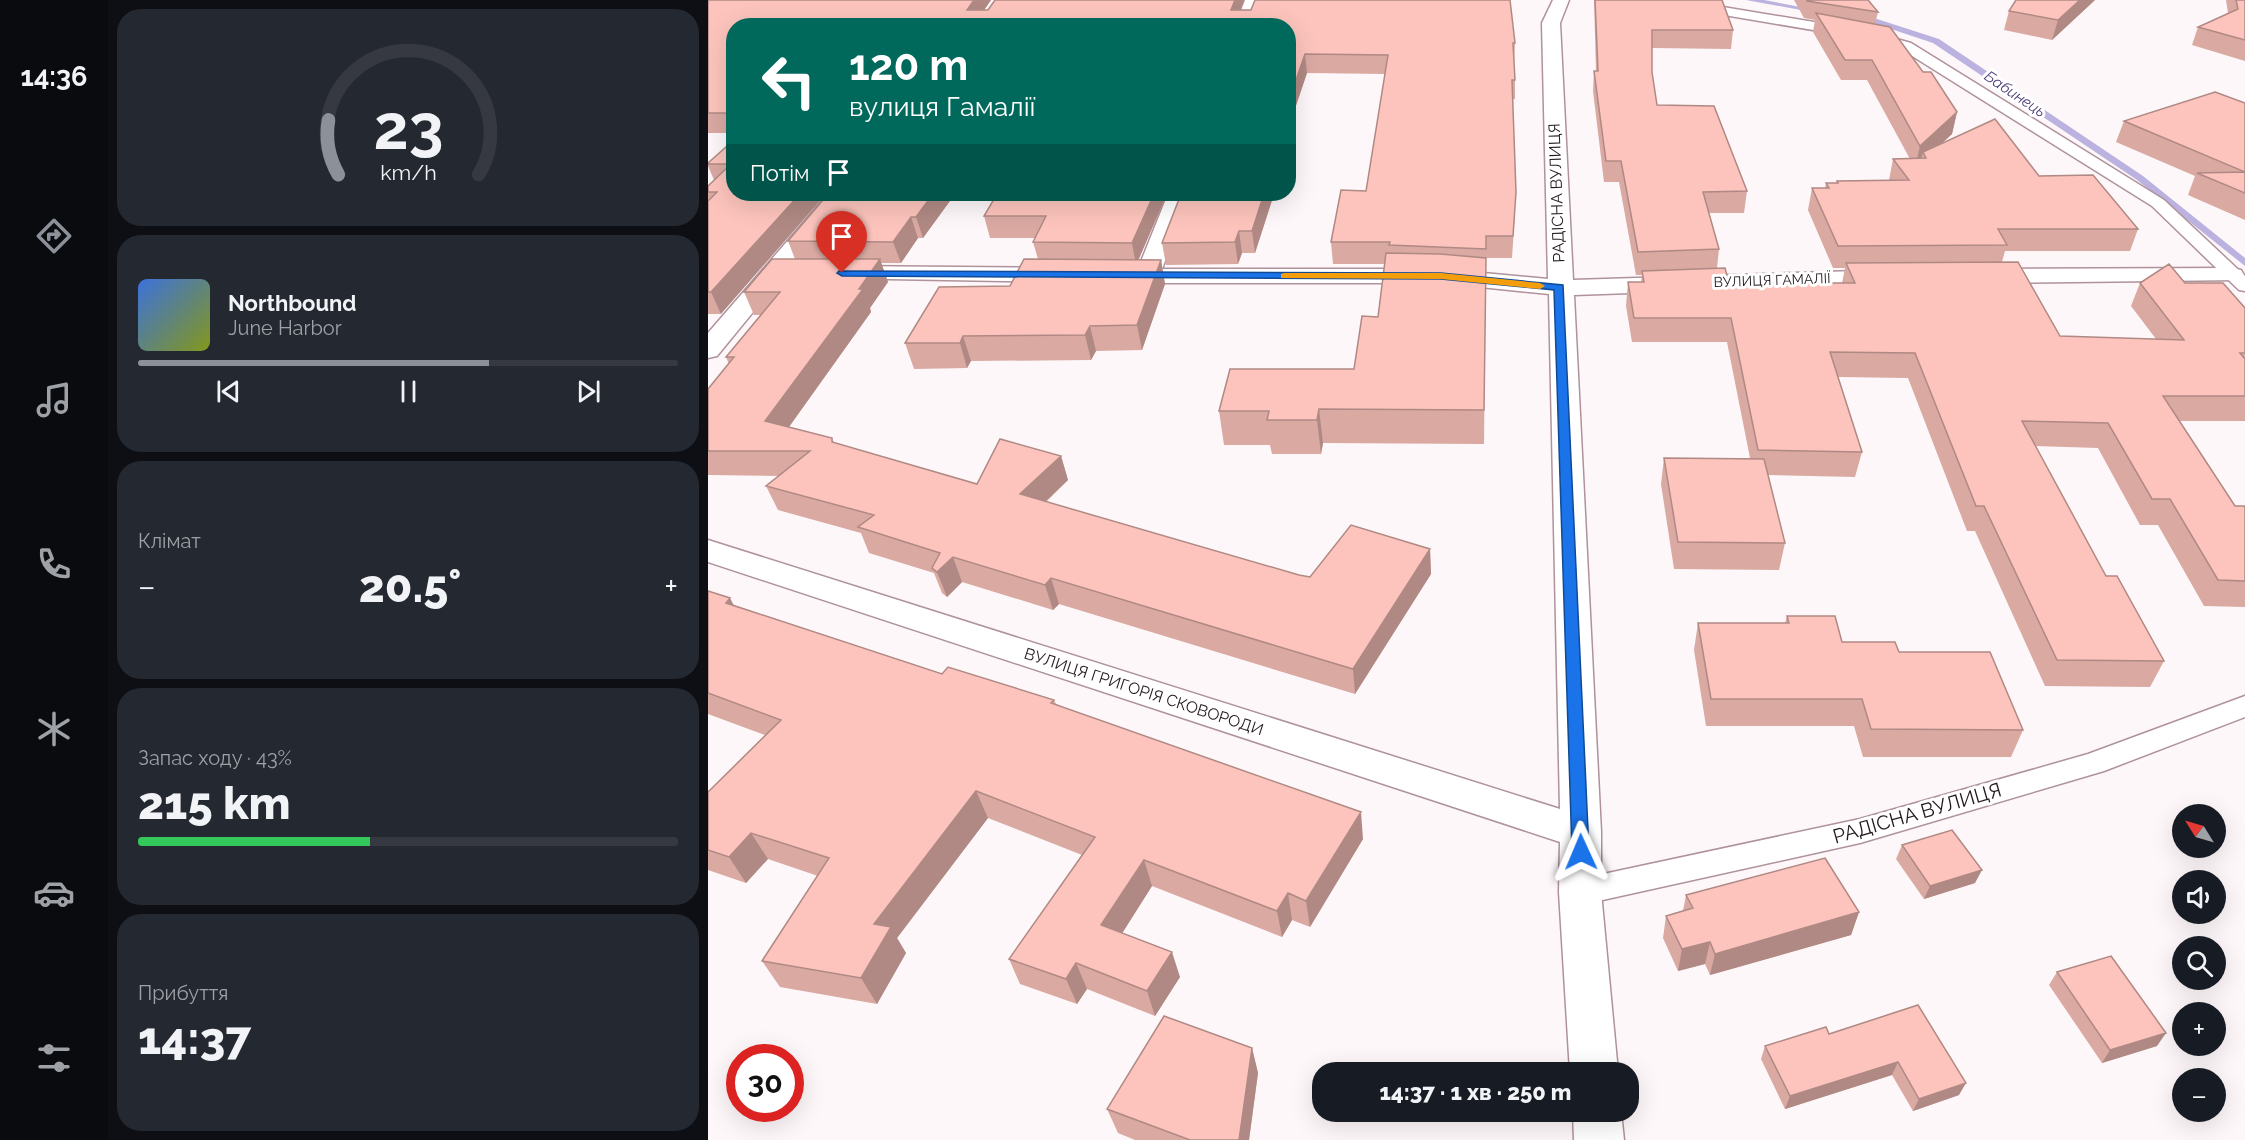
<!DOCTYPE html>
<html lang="uk">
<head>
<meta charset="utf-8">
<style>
  body { margin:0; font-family:Raleway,sans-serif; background:#242831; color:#f1f3f6; height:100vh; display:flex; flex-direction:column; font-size:22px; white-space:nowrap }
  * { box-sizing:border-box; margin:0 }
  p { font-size:20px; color:#9ea1a6 }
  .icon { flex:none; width:33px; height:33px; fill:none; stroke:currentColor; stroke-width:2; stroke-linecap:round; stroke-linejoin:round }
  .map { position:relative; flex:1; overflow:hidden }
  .sheet { display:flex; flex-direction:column; gap:9px; padding:9px; background:#0d0f14; width:600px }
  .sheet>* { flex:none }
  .hud { position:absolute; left:18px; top:18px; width:570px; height:183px; border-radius:24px; box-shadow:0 6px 24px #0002; background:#00695c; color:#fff; overflow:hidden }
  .needle { width:39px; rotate:307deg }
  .controls { position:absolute; left:1464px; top:804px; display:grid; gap:12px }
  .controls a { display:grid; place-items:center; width:54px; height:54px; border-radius:50%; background:#171b24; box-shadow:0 6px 24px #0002; font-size:30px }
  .speed { position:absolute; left:18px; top:1044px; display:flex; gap:12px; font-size:30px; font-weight:700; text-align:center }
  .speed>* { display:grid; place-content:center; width:78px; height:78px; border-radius:50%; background:#171b24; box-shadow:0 6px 24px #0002; line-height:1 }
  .speed .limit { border:9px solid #d22; background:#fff; color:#111 }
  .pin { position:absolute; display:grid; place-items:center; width:51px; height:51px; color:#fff; margin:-62px -26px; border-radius:50% 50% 50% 0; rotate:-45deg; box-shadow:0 0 6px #0007 }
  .pin .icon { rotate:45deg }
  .me { position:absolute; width:66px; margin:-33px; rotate:359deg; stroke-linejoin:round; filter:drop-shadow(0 0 4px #0008) }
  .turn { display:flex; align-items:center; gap:21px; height:126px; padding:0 24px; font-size:27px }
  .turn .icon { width:78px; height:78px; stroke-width:2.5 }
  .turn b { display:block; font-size:42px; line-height:51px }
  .then { display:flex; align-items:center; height:57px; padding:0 24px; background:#0003; gap:12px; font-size:22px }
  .big { font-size:45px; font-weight:800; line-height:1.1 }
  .sheet .widget { flex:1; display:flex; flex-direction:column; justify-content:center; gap:9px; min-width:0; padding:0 21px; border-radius:24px; background:#242831 }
  .sheet .dial { align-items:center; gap:0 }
  .dial svg { height:156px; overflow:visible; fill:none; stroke:#363941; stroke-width:7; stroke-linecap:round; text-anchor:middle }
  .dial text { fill:#f1f3f6; stroke:none }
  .song { display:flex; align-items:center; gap:18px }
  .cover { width:72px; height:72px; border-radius:9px; background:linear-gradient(135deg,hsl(220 70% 55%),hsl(70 70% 35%)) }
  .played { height:6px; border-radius:3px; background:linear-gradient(90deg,#8c9099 65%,#363941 65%) }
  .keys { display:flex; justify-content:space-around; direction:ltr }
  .heat { display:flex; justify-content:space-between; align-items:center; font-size:33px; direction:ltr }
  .charge { height:9px; border-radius:4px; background:linear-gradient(90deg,#34c759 43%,#363941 0) }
  .trip { position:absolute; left:604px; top:1062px; width:327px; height:60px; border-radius:24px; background:#171b24; box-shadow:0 6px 24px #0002; font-weight:800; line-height:60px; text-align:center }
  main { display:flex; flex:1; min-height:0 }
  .tabs { display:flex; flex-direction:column; width:108px; justify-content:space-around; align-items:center; background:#090b0e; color:#9ea1a6 }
  .tabs .icon { width:42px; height:42px }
  .tabs .selected { color:#8c9099 }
  .tabs b { font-size:27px; color:#f1f3f6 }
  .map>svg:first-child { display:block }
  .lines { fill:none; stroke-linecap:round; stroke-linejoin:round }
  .stream { fill:#bbb2e0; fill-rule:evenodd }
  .service-casing { stroke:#af929b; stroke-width:3 }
  .minor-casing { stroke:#af929b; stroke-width:3 }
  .service { fill:#fff; fill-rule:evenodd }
  .minor { fill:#fff; fill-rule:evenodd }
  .wall { fill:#d9a9a2 }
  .shaded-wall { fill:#b08984 }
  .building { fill:#fcc4bc; stroke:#b08984; stroke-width:1.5 }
  .route { fill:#1a73e8; stroke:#114b97; stroke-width:1.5 }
  .slow { fill:#f59e0b }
  .labels { text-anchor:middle; stroke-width:6; stroke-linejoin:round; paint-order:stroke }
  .far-street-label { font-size:14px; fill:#23191c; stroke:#fff }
  .far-water-label { font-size:15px; font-style:italic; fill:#4f3f7a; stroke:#fff }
  .street-label { font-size:16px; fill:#23191c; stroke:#fff }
  .near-street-label { font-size:20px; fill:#23191c; stroke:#fff }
</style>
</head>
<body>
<main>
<nav class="tabs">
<b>14:36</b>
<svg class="icon selected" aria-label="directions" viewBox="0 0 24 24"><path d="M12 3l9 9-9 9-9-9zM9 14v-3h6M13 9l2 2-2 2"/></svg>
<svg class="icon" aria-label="music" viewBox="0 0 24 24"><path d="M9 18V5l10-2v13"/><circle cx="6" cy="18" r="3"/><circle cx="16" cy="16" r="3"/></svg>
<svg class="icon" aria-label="phone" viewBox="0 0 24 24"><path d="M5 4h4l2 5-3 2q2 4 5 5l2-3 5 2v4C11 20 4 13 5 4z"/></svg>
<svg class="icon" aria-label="climate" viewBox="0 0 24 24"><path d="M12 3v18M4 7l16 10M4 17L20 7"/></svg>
<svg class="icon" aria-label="car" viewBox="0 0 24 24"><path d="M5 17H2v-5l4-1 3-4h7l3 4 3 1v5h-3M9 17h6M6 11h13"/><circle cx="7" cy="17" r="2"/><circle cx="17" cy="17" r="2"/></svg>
<svg class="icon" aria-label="filters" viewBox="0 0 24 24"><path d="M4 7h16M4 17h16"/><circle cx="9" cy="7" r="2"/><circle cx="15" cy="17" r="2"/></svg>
</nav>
<section class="sheet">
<div class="widget dial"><svg viewBox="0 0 100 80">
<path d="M14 69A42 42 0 1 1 86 69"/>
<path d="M14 69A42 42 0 0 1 9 41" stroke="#8c9099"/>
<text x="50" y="56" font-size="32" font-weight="700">23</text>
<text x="50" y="72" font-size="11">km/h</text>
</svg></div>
<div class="widget">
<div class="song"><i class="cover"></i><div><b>Northbound</b><p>June Harbor</p></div></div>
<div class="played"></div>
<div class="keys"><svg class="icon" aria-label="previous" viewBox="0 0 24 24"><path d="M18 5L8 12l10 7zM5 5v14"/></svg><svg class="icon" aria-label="pause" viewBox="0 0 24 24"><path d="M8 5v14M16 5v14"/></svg><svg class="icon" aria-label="next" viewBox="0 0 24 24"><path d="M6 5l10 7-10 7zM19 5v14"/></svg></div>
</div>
<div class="widget"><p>Клімат</p>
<div class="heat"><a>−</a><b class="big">20.5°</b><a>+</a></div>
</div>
<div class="widget"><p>Запас ходу · 43%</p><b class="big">215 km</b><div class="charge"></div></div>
<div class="widget"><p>Прибуття</p><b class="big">14:37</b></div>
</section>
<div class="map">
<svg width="1537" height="1140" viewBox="0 0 1537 1140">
  <rect width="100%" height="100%" fill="#fdf7f9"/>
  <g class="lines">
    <!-- stream -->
    <path class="stream" d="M1038 0H1056L1113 11 1109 13Z
      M1144 16 1169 19 1231 39 1435 176 1537 258V266L1429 180 1225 43 1165 23 1144 20Z"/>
    <defs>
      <path id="service" d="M945 0H973L1160 31 1203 43 1456 200 1537 276V291L1531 290 1444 206 1193 49 1158 39 951 4Z
        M1537 696V717L1396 771 1152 843 872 905 861 901 857 892 861 883 872 879 1152 819 1380 754Z"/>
      <path id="minor" d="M537 0H553L544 26H527Z
        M845 0H861L852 23 865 280 1180 270 1189 272 1192 277 1189 282 1180 284 866 295 893 832V892L910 1072H862L851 892 852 842 0 562V540L852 809 841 294 733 283H411L402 281 399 276 402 271 430 269 460 194H482L454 269H733L840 279 834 23Z
        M120 194H142L9 356 0 358V333Z
        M132 266 353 268 362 270 365 275 362 280 353 282 123 278 120 273 123 268Z
        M1524 268 1533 270 1536 275 1533 280 1274 283 1265 281 1262 276 1265 271 1274 269Z
        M865 1112H913L916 1140H866Z"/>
    </defs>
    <!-- service casing -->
    <use href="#service" class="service-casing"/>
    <!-- minor casing -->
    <use href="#minor" class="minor-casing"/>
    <!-- service -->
    <use href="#service" class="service"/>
    <!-- minor -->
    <use href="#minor" class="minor"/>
  </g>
  <!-- wall -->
  <path class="wall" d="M0 0H283L276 10H280L287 0H536L532 10 807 43 806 62 807 80V99H805L807 213 804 258H778L776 444 615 443 613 454H564L562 445H516L511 411 646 369 670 317 677 264H625L623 242 658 191 677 74 599 73 580 129V26H26V133H0Z
    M886 0H1014L1025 30 1023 49 944 48V72L949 105 1039 191 1036 213H1001L1011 249 1009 268 1021 283H1134L1137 268H1125L1100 210 1104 188H1117L1118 183H1128L1129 181 1181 180 1185 159H1202L1159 80H1133L1105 32 1107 20 1096 18 1086 0H1160L1170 12 1167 24 1215 72 1249 112 1244 134 1233 144 1331 176 1430 229 1422 251H1297L1294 262 1352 336 1448 339 1423 306 1432 283H1477L1537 308V421H1471L1527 506H1537V607L1496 606 1450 525H1432L1390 448 1327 446 1398 576 1456 661 1442 687 1337 686 1267 531H1259L1200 378 1130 377 1154 452 1147 477 1060 475 1077 543 1071 570 966 569 953 484 956 458H1042L1019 342H924L918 306 920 282H933L934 275H928L911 182H896L885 91 886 71H888Z
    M1387 0 1344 40 1296 30 1301 11Z
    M1518 0H1537V61L1484 45 1490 27 1520 13Z
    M1537 103V220L1480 195 1487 176 1408 142 1416 121Z
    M26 140 13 314H0V186L6 180 0 166V163Z
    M120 194H247L215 238H210L193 263H173L180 282 162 308 163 312 81 427 124 438 126 443 269 484 353 456 360 480 338 502 591 575 602 577 722 549 723 574 647 694 351 604 345 610 254 582 239 597 234 593 226 573 161 553 153 533 70 510 58 486 71 476 0 475V389L21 364 18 357 54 315H46L36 292 87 259 80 241Z
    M459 194 431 259 453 260 457 284 434 350 388 351 383 360 263 361 259 368 206 369 197 343 302 286 330 259 325 242 328 238H282L276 216Z
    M566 194 547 253H534L530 264 458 265 454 243Z
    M0 591 26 605 234 674 346 700 348 704 655 839 602 927 584 920 574 937 444 886 414 933 472 977 447 1016 379 989 369 1004 312 984 301 959 374 855 280 818 189 938 198 953 169 1004 72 987 54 961 110 876 60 859 38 883 0 870V792L57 735 0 714Z
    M1079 616 1134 642 1191 652 1315 730 1303 757H1155L1146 726H998L986 650 990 623H1077Z
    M1194 845 1267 883 1216 899 1188 859Z
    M978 895 1151 912 1143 935 1002 975 997 964 970 971 955 938 958 916 975 911Z
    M1349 972 1449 1046 1394 1063 1341 985Z
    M1210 1005 1251 1095 1205 1111 1184 1075 1077 1109 1053 1059 1057 1046 1121 1034Z
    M544 1048 550 1073 541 1140H427L410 1133 399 1109Z"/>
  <!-- shaded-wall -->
  <path class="shaded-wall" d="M266 0H283L265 26 259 10Z
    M527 0H536L526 26 523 10Z
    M1372 0H1387L1344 40 1350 20Z
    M597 54 599 73 580 129V103Z
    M1249 112 1244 134 1218 158 1215 152 1212 163 1207 168 1212 146Z
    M92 194H118L13 314 3 292Z
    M225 194H247L215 238 208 217Z
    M446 194H459L428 265 424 243Z
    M556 194H566L547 253 544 231Z
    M203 217 210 238 193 263 185 242Z
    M531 231 534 253 530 264 527 242Z
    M172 259 180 282 162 308 163 312 68 445 57 421Z
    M453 260 457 284 434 350 429 325Z
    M382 326 388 351 383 360 377 335Z
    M255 336 263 361 259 368 252 343Z
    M611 409 615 443 613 454 609 420Z
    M353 456 360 480 319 519 312 494Z
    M722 549 723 574 647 694 645 669Z
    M245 557 254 582 239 597 229 572Z
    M343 578 351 604 345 610 337 585Z
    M22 598 36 625 18 603Z
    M268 791 280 818 189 938 198 953 169 1004 153 978 166 924Z
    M653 812 655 839 602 927 598 901Z
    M43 833 60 859 38 883 21 857Z
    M436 860 444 886 403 951 393 925Z
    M1274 870 1267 883 1216 899 1222 886Z
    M580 893 584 920 574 937 569 911Z
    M1151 912 1143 935 1002 975 1007 954Z
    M1002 942 997 964 970 971 974 949Z
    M464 952 472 977 447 1016 439 991Z
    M368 963 379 989 369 1004 358 979Z
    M1458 1033 1449 1046 1394 1063 1402 1050Z
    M544 1048 550 1073 541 1140H531Z
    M1190 1062 1184 1075 1077 1109 1082 1096Z
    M1258 1083 1251 1095 1205 1111 1211 1099Z"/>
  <!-- building -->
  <path class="building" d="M0 0H266L259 10H280L287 0H527L523 10H543L547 0H802L807 43H805L807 80H804L808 192 805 236H778V249L681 245 682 242H623L633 190 658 191 680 55 597 54 580 103V26H26V113H0Z
    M887 0H1014L1025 30H944V72L949 105 1006 106 1039 191 995 192 1011 249 930 252 913 161H898L886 71H890Z
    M1099 0H1160L1170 12 1099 1Z
    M1308 0H1372L1350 20 1301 11Z
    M1528 0H1537V40L1490 27 1530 9Z
    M1108 13 1182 27 1215 72H1223L1249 112 1212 146 1164 60H1137Z
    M1507 92 1537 103V172L1416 121Z
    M1287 119 1331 176 1385 175 1430 229H1290L1299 245 1130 246 1104 188H1121L1118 183H1130L1129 181 1201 180 1185 159 1218 158 1215 152Z
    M26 140V194H92L3 292H0V201L9 192H0V186L23 164H0V163Z
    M1537 172V193L1489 173Z
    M120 194H225L208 217H203L185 242 80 241Z
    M289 194H446L424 243 325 242 338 216H276Z
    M473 194H556L544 231H531L527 242 454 243Z
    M678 253 732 254 778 258 776 410 611 409 609 420H559L561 411H511L522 369H646L654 316 670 317Z
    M64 259H172L151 289H155L57 421 124 438V442L269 484 292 439 353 456 312 494 591 575 602 577 643 525 722 549 645 669 343 578 337 585 245 557 229 572 224 568 232 553 150 527 166 515 58 486 102 451H0V389L26 357H18L72 292H36Z
    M316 259 453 260 429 325 382 326 377 335 255 336 252 343H197L231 287 302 286Z
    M1310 262 1352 336 1476 340 1432 283 1461 264 1477 283H1515L1537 308V353H1532L1537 359V396H1455L1527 506H1537V581L1510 580 1462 499H1444L1400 423 1314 421 1398 576H1409L1456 661 1349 660 1276 506H1268L1207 353 1122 352 1154 452 1050 450 1023 318H926L920 282H936L934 271 1017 268 1021 283H1147L1138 263Z
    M956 458 1056 459 1077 543 970 542Z
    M0 591 22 598 18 603 234 674 240 667 346 700 343 703 653 812 598 901 580 893 569 911 436 860 393 925 464 952 439 991 368 963 358 979 301 959 387 837 268 791 166 924 183 927 153 978 54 961 121 858 43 833 21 857 0 850V792L73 720 0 693Z
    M1079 616H1127L1134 642H1187L1191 652H1282L1315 730 1163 729 1154 699H1003L990 623H1081Z
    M1244 830 1274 870 1222 886 1194 845Z
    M1117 858 1151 912 1007 954 1002 942 974 949 958 916 985 908 978 895Z
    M1403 956 1458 1033 1402 1050 1349 972Z
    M1210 1005 1258 1083 1211 1099 1190 1062 1082 1096 1057 1046 1118 1027 1121 1034Z
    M456 1016 544 1048 531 1140H482L399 1109Z"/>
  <!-- route -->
  <path class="route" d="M131 271 733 273 855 285 881 852 879 857H867L864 852 846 290 733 279 134 276 129 273Z"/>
  <!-- slow -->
  <path class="slow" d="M576 273H733L832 283 837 286 832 289 733 279 573 278V274Z"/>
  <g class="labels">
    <!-- far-street labels -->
    <g class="far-street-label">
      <text transform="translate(1064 280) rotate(-2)" y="5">ВУЛИЦЯ ГАМАЛІЇ</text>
    </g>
    <!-- far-water labels -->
    <g class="far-water-label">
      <text transform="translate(1307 94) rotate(34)" y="5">Бабинець</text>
    </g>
    <!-- street labels -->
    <g class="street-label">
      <text transform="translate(848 193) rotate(-92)" y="6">РАДІСНА ВУЛИЦЯ</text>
      <text transform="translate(436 691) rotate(18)" y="6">ВУЛИЦЯ ГРИГОРІЯ СКОВОРОДИ</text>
    </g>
    <!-- near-street labels -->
    <g class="near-street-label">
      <text transform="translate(1209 813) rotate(-16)" y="7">РАДІСНА ВУЛИЦЯ</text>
    </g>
  </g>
</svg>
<div class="controls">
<a><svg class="needle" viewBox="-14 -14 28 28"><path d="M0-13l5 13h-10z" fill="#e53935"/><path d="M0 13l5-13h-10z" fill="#9ea1a6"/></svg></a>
<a><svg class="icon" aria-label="sound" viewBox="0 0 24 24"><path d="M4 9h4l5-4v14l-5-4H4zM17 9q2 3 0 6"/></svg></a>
<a><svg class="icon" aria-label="search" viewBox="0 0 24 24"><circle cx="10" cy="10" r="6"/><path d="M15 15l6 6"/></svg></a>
<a>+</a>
<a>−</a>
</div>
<div class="speed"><div class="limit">30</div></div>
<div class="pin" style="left:134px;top:273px;background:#d93025"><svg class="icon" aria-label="arrive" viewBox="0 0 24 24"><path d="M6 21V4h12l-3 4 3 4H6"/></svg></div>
<svg class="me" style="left:873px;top:852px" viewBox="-20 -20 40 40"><path d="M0-17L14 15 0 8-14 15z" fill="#1a73e8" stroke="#fff" stroke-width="4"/></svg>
<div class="trip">14:37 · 1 хв · 250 m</div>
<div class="hud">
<div class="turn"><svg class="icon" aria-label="left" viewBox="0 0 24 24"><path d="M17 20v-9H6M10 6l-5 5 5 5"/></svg><div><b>120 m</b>вулиця Гамалії</div></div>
<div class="then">Потім<svg class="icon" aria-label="arrive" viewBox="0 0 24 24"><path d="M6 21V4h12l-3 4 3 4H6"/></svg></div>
</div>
</div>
</main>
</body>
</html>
